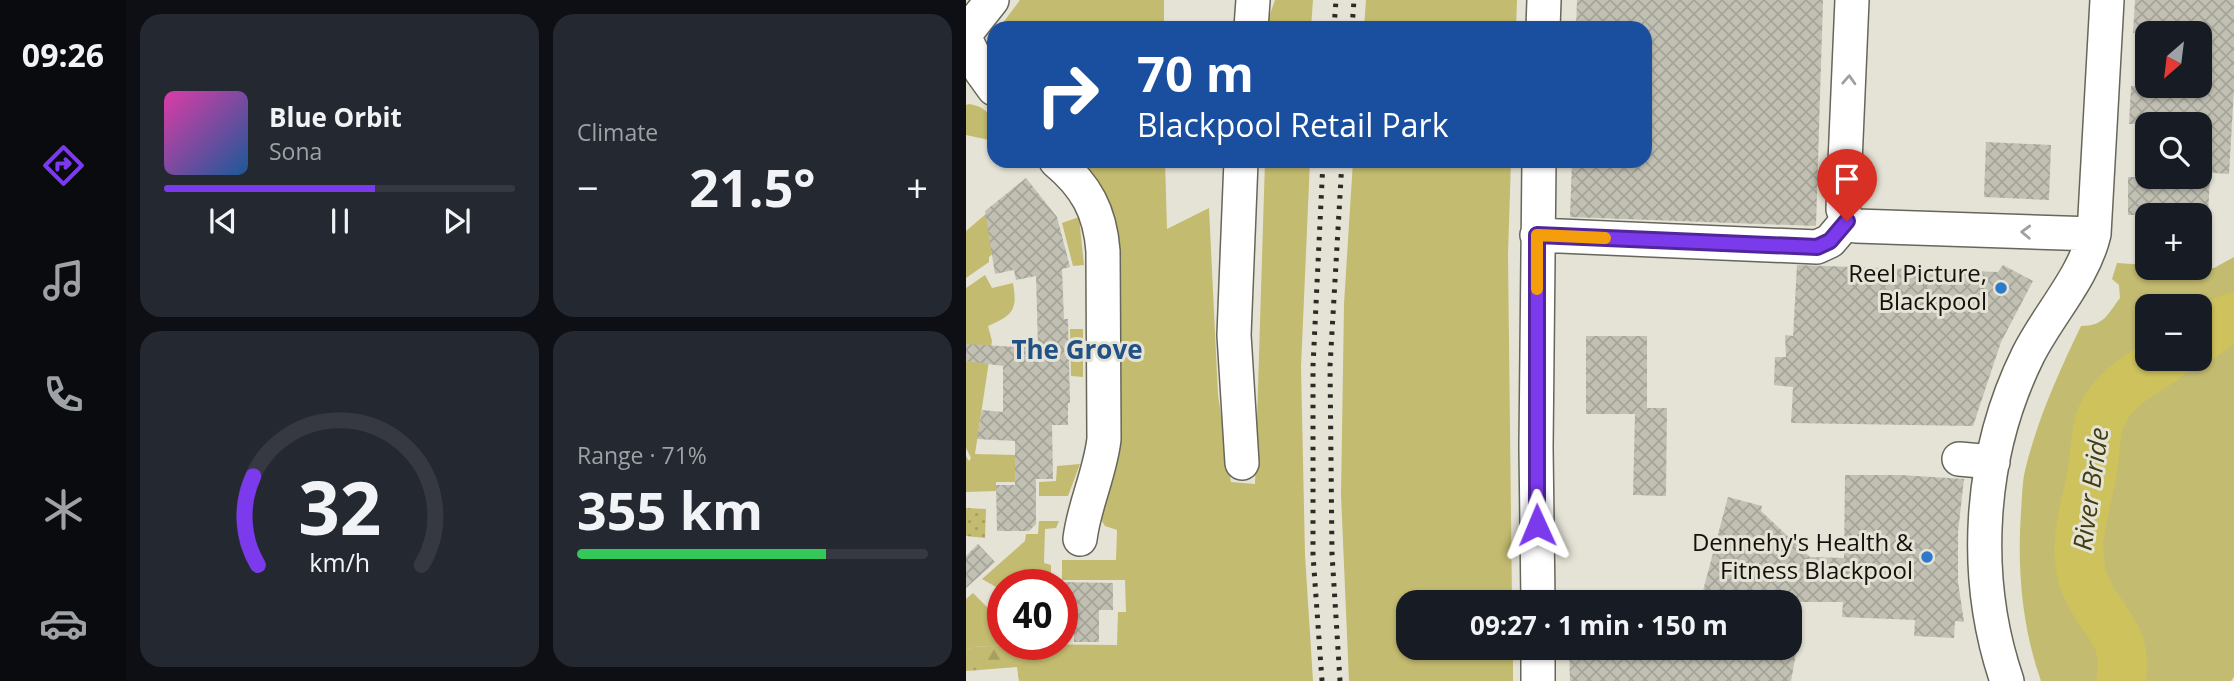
<!DOCTYPE html>
<html lang="en">
<head>
<meta charset="utf-8">
<style>
  body { margin:0; font-family:"Open Sans",sans-serif; background:#242831; color:#f1f3f6; height:100vh; display:flex; flex-direction:column; font-size:26px; white-space:nowrap }
  * { box-sizing:border-box; margin:0 }
  p { font-size:23px; color:#9ea1a6 }
  .icon { flex:none; width:38px; height:38px; fill:none; stroke:currentColor; stroke-width:2; stroke-linecap:round; stroke-linejoin:round }
  .map { position:relative; flex:1; overflow:hidden }
  .sheet { display:flex; flex-direction:column; gap:14px; padding:14px; background:#0d0f14; width:840px }
  .sheet>* { flex:none }
  .guide { position:absolute; left:21px; top:21px; width:665px; height:147px; border-radius:21px; box-shadow:0 2px 5px #0004; background:#1a4fa0; color:#fff; overflow:hidden }
  .needle { width:46px; rotate:208deg }
  .fabs { position:absolute; left:1169px; top:21px; display:grid; gap:14px }
  .fabs a { display:grid; place-items:center; width:77px; height:77px; border-radius:14px; background:#171b24; box-shadow:0 2px 5px #0004; font-size:35px }
  .speed { position:absolute; left:21px; top:569px; display:flex; gap:14px; font-size:35px; font-weight:700; text-align:center }
  .speed>* { display:grid; place-content:center; width:91px; height:91px; border-radius:50%; background:#171b24; box-shadow:0 2px 5px #0004; line-height:1 }
  .speed .limit { border:10px solid #d22; background:#fff; color:#111 }
  .pin { position:absolute; display:grid; place-items:center; width:60px; height:60px; color:#fff; margin:-72px -30px; border-radius:50% 50% 50% 0; rotate:-45deg; box-shadow:0 0 7px #0007 }
  .pin .icon { rotate:45deg }
  .me { position:absolute; width:77px; margin:-38px; rotate:359deg; stroke-linejoin:round; filter:drop-shadow(0 0 5px #0008) }
  .turn { display:flex; align-items:center; gap:24px; height:147px; padding:0 35px; font-size:32px }
  .turn .icon { width:91px; height:91px; stroke-width:2.5 }
  .turn b { display:block; font-size:49px; line-height:60px }
  .big { font-size:52px; font-weight:700; line-height:1.1 }
  .sheet .card { flex:1; display:flex; flex-direction:column; justify-content:center; gap:10px; min-width:0; padding:0 24px; border-radius:21px; background:#242831 }
  .sheet .dial { align-items:center; gap:0 }
  .dial svg { height:182px; overflow:visible; fill:none; stroke:#363941; stroke-width:7; stroke-linecap:round; text-anchor:middle }
  .dial text { fill:#f1f3f6; stroke:none }
  .song { display:flex; align-items:center; gap:21px }
  .cover { width:84px; height:84px; border-radius:10px; background:linear-gradient(135deg,hsl(320 70% 55%),hsl(210 70% 35%)) }
  .played { height:7px; border-radius:4px; background:linear-gradient(90deg,#7c3aed 60%,#363941 60%) }
  .keys { display:flex; justify-content:space-around; direction:ltr }
  .heat { display:flex; justify-content:space-between; align-items:center; font-size:38px; direction:ltr }
  .charge { height:10px; border-radius:5px; background:linear-gradient(90deg,#34c759 71%,#363941 0) }
  .sheet .tiles { flex:1; display:grid; gap:14px; grid-template-columns:repeat(2,1fr) }
  .trip { position:absolute; left:430px; top:590px; width:406px; height:70px; border-radius:21px; background:#171b24; box-shadow:0 2px 5px #0004; font-weight:700; line-height:70px; text-align:center }
  main { display:flex; flex:1; min-height:0 }
  .tab-bar { display:flex; flex-direction:column; width:126px; justify-content:space-around; align-items:center; background:#090b0e; color:#9ea1a6 }
  .tab-bar .icon { width:49px; height:49px }
  .tab-bar .selected { color:#7c3aed }
  .tab-bar b { font-size:32px; color:#f1f3f6 }
  .map>svg:first-child { display:block }
  .green { fill:#c3bb70; fill-rule:evenodd }
  .forest { fill:url(#forest-firs) }
  .garden { fill:url(#garden-dots) }
  .lines { fill:none; stroke-linecap:round; stroke-linejoin:round }
  .river { stroke:#cec25c; stroke-width:49 }
  .building { fill:url(#building-cross-hatch) }
  .minor-casing { stroke:#67665a; stroke-width:36 }
  .minor { stroke:#fff; stroke-width:33 }
  .rail { stroke:#2b2a25; stroke-width:5; stroke-dasharray:3.5 7; stroke-linecap:butt }
  .oneway { stroke:#a0a09e }
  .route-casing { stroke:#51269a; stroke-width:18 }
  .route { stroke:#7c3aed; stroke-width:12 }
  .slow { stroke:#f59e0b; stroke-width:12 }
  .poi-dot { fill:#2d7aca; stroke:#e5e3d6; stroke-width:2.5 }
  .labels { text-anchor:middle; stroke-width:6; stroke-linejoin:round; paint-order:stroke }
  .poi-label { font-size:24px; fill:#12110d; stroke:#e5e3d6; text-anchor:end }
  .neighbourhood-label { font-size:26px; font-weight:bold; fill:#225185; stroke:#e5e3d6 }
  .water-label { font-size:26px; font-style:italic; fill:#413c11; stroke:#e5e3d6 }
</style>
</head>
<body>
<main>
<nav class="tab-bar">
<b>09:26</b>
<svg class="icon selected" aria-label="directions" viewBox="0 0 24 24"><path d="M12 3l9 9-9 9-9-9zM9 14v-3h6M13 9l2 2-2 2"/></svg>
<svg class="icon" aria-label="music" viewBox="0 0 24 24"><path d="M9 18V5l10-2v13"/><circle cx="6" cy="18" r="3"/><circle cx="16" cy="16" r="3"/></svg>
<svg class="icon" aria-label="phone" viewBox="0 0 24 24"><path d="M5 4h4l2 5-3 2q2 4 5 5l2-3 5 2v4C11 20 4 13 5 4z"/></svg>
<svg class="icon" aria-label="climate" viewBox="0 0 24 24"><path d="M12 3v18M4 7l16 10M4 17L20 7"/></svg>
<svg class="icon" aria-label="car" viewBox="0 0 24 24"><path d="M5 17H2v-5l4-1 3-4h7l3 4 3 1v5h-3M9 17h6M6 11h13"/><circle cx="7" cy="17" r="2"/><circle cx="17" cy="17" r="2"/></svg>
</nav>
<section class="sheet">
<div class="tiles">
<div class="card">
<div class="song"><i class="cover"></i><div><b>Blue Orbit</b><p>Sona</p></div></div>
<div class="played"></div>
<div class="keys"><svg class="icon" aria-label="previous" viewBox="0 0 24 24"><path d="M18 5L8 12l10 7zM5 5v14"/></svg><svg class="icon" aria-label="pause" viewBox="0 0 24 24"><path d="M8 5v14M16 5v14"/></svg><svg class="icon" aria-label="next" viewBox="0 0 24 24"><path d="M6 5l10 7-10 7zM19 5v14"/></svg></div>
</div>
<div class="card"><p>Climate</p>
<div class="heat"><a>−</a><b class="big">21.5°</b><a>+</a></div>
</div>
<div class="card dial"><svg viewBox="0 0 100 80">
<path d="M14 69A42 42 0 1 1 86 69"/>
<path d="M14 69A42 42 0 0 1 12 30" stroke="#7c3aed"/>
<text x="50" y="56" font-size="32" font-weight="700">32</text>
<text x="50" y="72" font-size="11">km/h</text>
</svg></div>
<div class="card"><p>Range · 71%</p><b class="big">355 km</b><div class="charge"></div></div>
</div>
</section>
<div class="map">
<svg width="1268" height="681" viewBox="0 0 1268 681">
  <defs>
    <pattern id="forest-firs" width="22" height="20" patternUnits="userSpaceOnUse" patternTransform="scale(1.75)"><rect width="22" height="20" fill="#c3bb70"/><path d="M5 1l3.5 6h-7zM16 11l3.5 6h-7z" fill="#a6a060"/></pattern>
    <pattern id="garden-dots" width="8" height="8" patternUnits="userSpaceOnUse" patternTransform="scale(1.75)"><rect width="8" height="8" fill="#c3bb70"/><path d="M2 2h.1M6 6h.1" fill="none" stroke="#a6a060" stroke-width="1.8" stroke-linecap="round"/></pattern>
    <pattern id="building-cross-hatch" width="8" height="8" patternUnits="userSpaceOnUse" patternTransform="scale(1.75)"><rect width="8" height="8" fill="#c1c0b3"/><path d="M0 0l8 8M0 8l8-8" fill="none" stroke="#a5a499"/></pattern>
  </defs>
  <rect width="100%" height="100%" fill="#e5e3d6"/>
  <!-- green -->
  <path class="green" d="M54 0H198V28H33Z
    M309 0H347L345 28H302V20Z
    M400 0H551L550 28H398Z
    M3 104C17 106 22 111 27 123L23 140 0 135V105Z
    M105 161H199L201 229 243 208 252 395 265 482 289 484 299 161H344L335 367 339 555 347 681H63L62 644 7 647 0 651V599L7 593 24 610 37 601V644L151 645 152 612H160L159 580H96V560H150L151 530 139 526 134 518 149 331Z
    M387 161H545L542 254 546 602H443V648H547V681H383L375 495 378 304Z
    M21 213 30 251 23 257V262L0 278V231Z
    M113 217 118 265 107 266 96 223Z
    M1268 257V677L1265 681H1075C1056 627 1051 569 1055 512 1056 500 1056 487 1058 475 1070 422 1092 374 1115 326 1138 326 1141 315 1154 298L1153 285 1146 279 1151 263 1181 265V268H1248ZM1181 306H1234V359H1181Z
    M19 275 26 288 47 283C52 311 46 315 22 326L26 341 9 454 49 455 50 482H30V491L0 492V456L3 461 5 458 0 448V288Z
    M104 329H117V377L105 376Z
    M114 464 102 496H73V482L90 481 91 466Z
    M73 521H93L90 528 79 529 78 563 85 565V582L37 584V591L16 579 59 541 60 534H72Z"/>
  <!-- forest -->
  <path class="forest" d="M63 644V681H53L51 667 0 671V651L7 647Z"/>
  <!-- garden -->
  <path class="garden" d="M0 508 20 509 19 538 0 536Z"/>
  <g class="lines">
    <!-- river -->
    <path class="river" d="M1234 338 1260 320 1268 317
      M1155 681C1164 630 1131 621 1117 579 1114 570 1113 557 1113 547 1113 523 1122 497 1126 473 1129 457 1129 429 1136 415 1149 388 1175 374 1199 359"/>
  </g>
  <!-- building -->
  <path class="building" d="M611 0H857L850 226 604 217 606 161H679V28H610Z
    M1169 0H1268V89L1263 174 1234 172V124H1163L1165 86H1234V33H1167Z
    M1020 142 1085 145 1083 200 1018 197Z
    M1162 177H1244L1242 215H1162Z
    M60 178 91 217 104 267 96 269 98 319H102L104 403H102V425H86L87 479H70V524L63 531H31L30 485H49V441L11 439 16 410 37 412V366L0 361V344L72 348 70 276 50 280 48 270 29 274 19 211Z
    M831 265 1032 272 1037 265 1067 281 1035 342 1007 426 825 423 827 387 808 385 809 357H820L819 335 827 336Z
    M620 336H681V408H701L700 496 667 495 669 414H620Z
    M879 475H935L998 479 992 532V582L998 622 989 621 988 638 948 636 949 620 876 617 877 602H734L762 497 796 506 795 511 844 557 878 558Z
    M12 544 29 562 0 588V556Z
    M96 582 147 583V610H133V642H108V622H96Z
    M603 648H717V650H794V648H831L825 681H604Z"/>
  <g class="lines">
    <defs>
      <path id="minor" d="M886 0 877 209 881 221 890 226 1128 234
        M285 28 287 0
        M577 28 578 0
        M0 33 26 0
        M0 40 15 71 28 89
        M90 161C120 186 134 211 137 251L138 439C134 474 118 505 114 539
        M275 161 268 335 276 463
        M571 235 851 247 864 241 881 221
        M993 459 1027 462
        M572 602 570 447 573 161
        M572 648V681
        M1041 681C1005 576 1013 454 1062 355 1082 315 1118 277 1128 234L1141 0"/>
    </defs>
    <!-- minor casing -->
    <use href="#minor" class="minor-casing"/>
    <!-- minor -->
    <use href="#minor" class="minor"/>
    <!-- rail -->
    <path class="rail" d="M368 28 370 0
      M386 28 388 0
      M356 681 347 555V366L357 161
      M374 681 366 554 364 366 376 161"/>
  </g>
  <!-- one-way arrows -->
  <defs><path id="oneway-chevron" d="M-2-3.5L2.5 0L-2 3.5" fill="none" stroke-width="1.6" stroke-linecap="round" stroke-linejoin="round" transform="scale(1.75)"/></defs>
  <g class="oneway">
    <use href="#oneway-chevron" transform="translate(883 80) rotate(-87)"/>
    <use href="#oneway-chevron" transform="translate(1060 232) rotate(-178)"/>
  </g>
  <g class="lines">
    <defs>
      <path id="route" d="M571 525V235L851 247 864 241 881 221"/>
    </defs>
    <!-- route casing -->
    <use href="#route" class="route-casing"/>
    <!-- route -->
    <use href="#route" class="route"/>
    <!-- slow -->
    <path class="slow" d="M571 289V235L639 238"/>
  </g>
  <!-- markers -->
  <g class="poi-dot">
    <circle cx="1035" cy="288" r="7"/>
    <circle cx="961" cy="557" r="7"/>
  </g>
  <g class="labels">
    <!-- poi labels -->
    <g class="poi-label">
      <text x="1021" y="282">Reel Picture,<tspan x="1021" dy="28">Blackpool</tspan></text>
      <text x="947" y="551">Dennehy's Health &amp;<tspan x="947" dy="28">Fitness Blackpool</tspan></text>
    </g>
    <!-- neighbourhood labels -->
    <g class="neighbourhood-label">
      <text x="111" y="359">The Grove</text>
    </g>
    <!-- water labels -->
    <g class="water-label">
      <text transform="translate(1125 489) rotate(-82)" y="9">River Bride</text>
    </g>
  </g>
</svg>
<div class="fabs">
<a><svg class="needle" viewBox="-14 -14 28 28"><path d="M0-13l5 13h-10z" fill="#e53935"/><path d="M0 13l5-13h-10z" fill="#9ea1a6"/></svg></a>
<a><svg class="icon" aria-label="search" viewBox="0 0 24 24"><circle cx="10" cy="10" r="6"/><path d="M15 15l6 6"/></svg></a>
<a>+</a>
<a>−</a>
</div>
<div class="speed"><div class="limit">40</div></div>
<div class="pin" style="left:881px;top:221px;background:#d93025"><svg class="icon" aria-label="arrive" viewBox="0 0 24 24"><path d="M6 21V4h12l-3 4 3 4H6"/></svg></div>
<svg class="me" style="left:571px;top:525px" viewBox="-20 -20 40 40"><path d="M0-17L14 15 0 8-14 15z" fill="#7c3aed" stroke="#fff" stroke-width="4"/></svg>
<div class="trip">09:27 · 1 min · 150 m</div>
<div class="guide">
<div class="turn"><svg class="icon" aria-label="right" viewBox="0 0 24 24"><path d="M7 20v-9h11M14 6l5 5-5 5"/></svg><div><b>70 m</b>Blackpool Retail Park</div></div>
</div>
</div>
</main>
</body>
</html>
